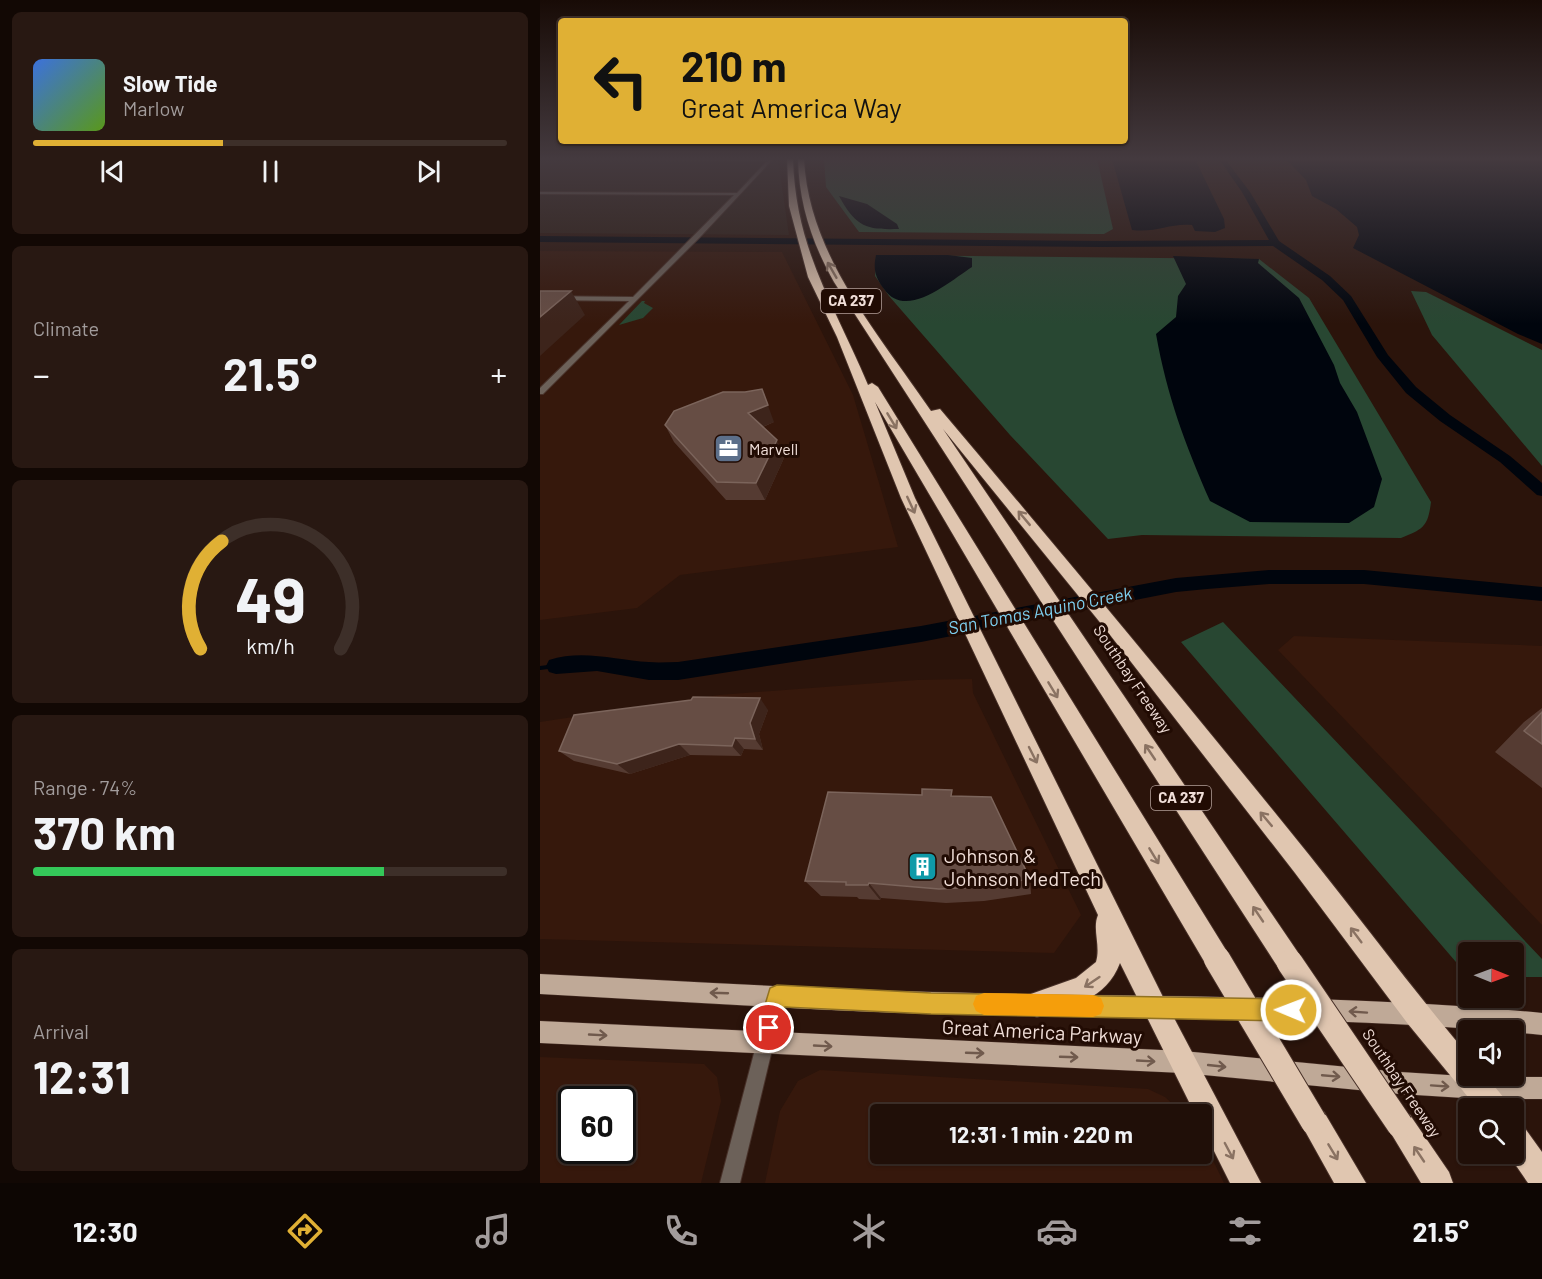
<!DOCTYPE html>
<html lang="en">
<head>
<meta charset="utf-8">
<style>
  body { margin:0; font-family:Barlow,sans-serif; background:#281812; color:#f1f3f6; height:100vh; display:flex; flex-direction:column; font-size:22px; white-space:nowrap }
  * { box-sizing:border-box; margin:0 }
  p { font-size:20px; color:#a29c9c }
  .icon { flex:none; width:33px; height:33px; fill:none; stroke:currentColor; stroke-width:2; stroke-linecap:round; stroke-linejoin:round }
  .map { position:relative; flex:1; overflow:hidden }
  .panel { display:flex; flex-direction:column; gap:12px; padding:12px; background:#120804; width:540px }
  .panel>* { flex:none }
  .hud { position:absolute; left:18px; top:18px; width:570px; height:126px; border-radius:6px; box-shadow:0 2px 4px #0004,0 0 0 2px #3d2f29; background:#e0b034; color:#111; overflow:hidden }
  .needle { width:39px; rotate:91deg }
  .tools { position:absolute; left:918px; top:942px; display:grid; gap:12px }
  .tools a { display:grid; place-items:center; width:66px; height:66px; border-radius:6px; background:#200f08; box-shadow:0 2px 4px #0004,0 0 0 2px #3d2f29; font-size:30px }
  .speed { position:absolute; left:18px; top:1086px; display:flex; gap:12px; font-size:30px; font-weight:700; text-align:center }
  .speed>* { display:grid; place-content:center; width:78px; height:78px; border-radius:50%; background:#200f08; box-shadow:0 2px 4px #0004,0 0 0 2px #3d2f29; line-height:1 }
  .speed .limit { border:3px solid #111; border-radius:9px; background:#fff; color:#111 }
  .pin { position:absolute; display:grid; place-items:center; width:51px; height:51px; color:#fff; margin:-26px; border:3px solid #fff; border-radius:50%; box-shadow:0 2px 6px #0007 }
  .me { position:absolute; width:66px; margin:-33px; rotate:271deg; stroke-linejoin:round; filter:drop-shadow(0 0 4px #0008) }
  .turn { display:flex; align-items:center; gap:21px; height:126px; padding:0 24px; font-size:27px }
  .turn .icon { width:78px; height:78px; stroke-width:2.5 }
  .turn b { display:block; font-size:42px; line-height:51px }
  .big { font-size:45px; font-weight:700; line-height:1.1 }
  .panel .tile { flex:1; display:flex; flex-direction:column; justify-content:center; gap:9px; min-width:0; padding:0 21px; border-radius:9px; background:#281812 }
  .panel .dial { align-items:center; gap:0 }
  .dial svg { height:156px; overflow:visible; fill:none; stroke:#3d2f29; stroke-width:7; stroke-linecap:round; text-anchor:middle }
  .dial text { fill:#f1f3f6; stroke:none }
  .song { display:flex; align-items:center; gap:18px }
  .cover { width:72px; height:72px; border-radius:9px; background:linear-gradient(135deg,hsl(220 70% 55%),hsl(90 70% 35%)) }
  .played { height:6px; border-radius:3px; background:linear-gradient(90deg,#e0b034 40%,#3d2f29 40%) }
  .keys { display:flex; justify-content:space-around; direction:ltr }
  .heat { display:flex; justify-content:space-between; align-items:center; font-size:33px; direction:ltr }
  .charge { height:9px; border-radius:4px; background:linear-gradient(90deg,#34c759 74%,#3d2f29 0) }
  .trip { position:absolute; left:330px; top:1104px; width:342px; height:60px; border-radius:6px; background:#200f08; box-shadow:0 2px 4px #0004,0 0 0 2px #3d2f29; font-weight:700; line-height:60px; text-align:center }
  .tabs { display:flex; height:96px; justify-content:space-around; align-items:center; background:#0d0603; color:#a29c9c }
  .tabs .icon { width:42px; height:42px }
  .tabs .current { color:#e0b034 }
  .tabs b { font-size:27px; color:#f1f3f6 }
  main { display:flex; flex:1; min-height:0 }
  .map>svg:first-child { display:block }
  .built { fill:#36180c; fill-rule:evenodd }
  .industrial { fill:#2e1e15 }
  .green { fill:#284732 }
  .water { fill:#00050d }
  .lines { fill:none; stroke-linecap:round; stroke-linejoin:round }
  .stream { stroke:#00050d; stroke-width:4 }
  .river { fill:#00050d; fill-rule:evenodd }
  .minor-casing { stroke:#473028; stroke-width:2 }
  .major-casing { stroke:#473028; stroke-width:1 }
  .highway-casing { stroke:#473028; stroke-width:2 }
  .minor { fill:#6c6159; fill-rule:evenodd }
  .major { fill:#bfa997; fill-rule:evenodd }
  .highway { fill:#e0c6b0; fill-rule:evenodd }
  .highway-bridge-casing { stroke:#473028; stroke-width:28; stroke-linecap:butt }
  .highway-bridge { stroke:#e0c6b0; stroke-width:26 }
  .wall { fill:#553b32 }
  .shaded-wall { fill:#3d241b }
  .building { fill:#664d44; stroke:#7b645b; stroke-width:1.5 }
  .oneway { stroke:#8a7262 }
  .oneway2 { stroke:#705a4d }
  .route { fill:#e0b034; stroke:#927222; stroke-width:1.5 }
  .slow { fill:#f59e0b }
  .labels { text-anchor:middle; stroke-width:6; stroke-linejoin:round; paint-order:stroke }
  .shield { fill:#210b03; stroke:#b39f99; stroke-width:1.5 }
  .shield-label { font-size:15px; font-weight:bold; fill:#f1dfd9 }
  .poi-label { font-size:16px; fill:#f1dfd9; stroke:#210b03; text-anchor:start }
  .street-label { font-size:16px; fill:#f1dfd9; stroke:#210b03 }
  .water-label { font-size:18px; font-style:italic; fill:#7dceee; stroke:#210b03 }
  .near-poi-label { font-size:20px; fill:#f1dfd9; stroke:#210b03; text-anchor:start }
  .near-street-label { font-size:20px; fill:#f1dfd9; stroke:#210b03 }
</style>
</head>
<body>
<main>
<section class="panel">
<div class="tile">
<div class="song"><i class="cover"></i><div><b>Slow Tide</b><p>Marlow</p></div></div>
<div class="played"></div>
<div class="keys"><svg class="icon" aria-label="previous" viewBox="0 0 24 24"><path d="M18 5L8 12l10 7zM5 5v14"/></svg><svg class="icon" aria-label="pause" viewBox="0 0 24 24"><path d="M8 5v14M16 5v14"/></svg><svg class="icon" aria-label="next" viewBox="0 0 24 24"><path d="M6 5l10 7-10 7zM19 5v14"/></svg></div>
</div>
<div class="tile"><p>Climate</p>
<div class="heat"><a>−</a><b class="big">21.5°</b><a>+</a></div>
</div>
<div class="tile dial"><svg viewBox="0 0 100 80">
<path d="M14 69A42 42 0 1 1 86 69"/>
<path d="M14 69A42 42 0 0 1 25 14" stroke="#e0b034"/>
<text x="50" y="56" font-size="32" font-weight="700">49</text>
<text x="50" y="72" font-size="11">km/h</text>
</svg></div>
<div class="tile"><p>Range · 74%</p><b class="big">370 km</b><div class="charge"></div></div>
<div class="tile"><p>Arrival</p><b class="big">12:31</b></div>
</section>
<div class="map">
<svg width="1002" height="1183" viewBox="0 0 1002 1183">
  <rect width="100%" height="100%" fill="#2b140b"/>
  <!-- built -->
  <path class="built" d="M0 251 242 252 313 395 358 547 140 575 97 608 0 620Z
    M754 636 1002 646V925L738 650Z
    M432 679 433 693 541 915 514 953 0 939V722L179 695 377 680Z
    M0 1057 164 1064 177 1077 181 1101 161 1183H0ZM32 1100H82V1150H32Z
    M280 1070 608 1089 625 1097 643 1114H340V1154H662V1138L684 1183H225L240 1111 258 1081Z"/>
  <!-- industrial -->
  <path class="industrial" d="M0 159H238L249 235 0 233Z"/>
  <!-- green -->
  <path class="green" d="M284 159H557L573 229 564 234H554L319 232 286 187Z
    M336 255 719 259 769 298 891 502C888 526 884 529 861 538L602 535 568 539 470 435 349 296 335 276Z
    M871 291 886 292 1002 350V466L892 335Z
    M102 301H105L104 303 113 308 103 318 79 325Z
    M683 622 1002 959V977H974V952H928V976L641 642Z"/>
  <!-- water -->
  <path class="water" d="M572 159H655L684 219 685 228 675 232 655 231 652 225C629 223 617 233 592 230Z
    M746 159H1002V344L978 334 813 248 819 235 817 227 796 209 772 196 766 180Z
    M299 196 327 204 357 224 359 229C326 230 316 227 299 196Z
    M336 255H408L432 258V267C410 281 366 321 344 289 335 277 333 269 336 255Z
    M633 256 719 259 718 263 759 298 794 365 800 383 817 412 842 479 834 507 809 523 710 522 670 501C645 444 627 396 616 334L636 317 638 296 646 284Z"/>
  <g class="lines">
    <!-- stream -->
    <path class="stream" d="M0 668 16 666"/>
    <!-- river -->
    <path class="river" d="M679 159H685L710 192 739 241 790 276 811 296 848 355 876 387 910 415 970 456 1002 483V496L997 495 960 462 900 421 866 393 837 357 803 300 782 280 733 246 562 247 0 242V236L562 241 729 240 702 192Z
      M729 570H824L1002 587V601L824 584H729L667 589 636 592 381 642 138 680H109L57 671 16 674 9 672 6 666 9 660C42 649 76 660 109 662 119 663 128 662 138 662L381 626 636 578Z"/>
    <defs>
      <path id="minor" d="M13 159H233L162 235 3 394H0V388L89 301 0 300V296L93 297 194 195 0 194V192L197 193 227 161Z
        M237 988 243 990 245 996 200 1183H180L229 996 231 990Z"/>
      <path id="major" d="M0 974C131 980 262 989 393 992 596 998 800 993 1002 1013V1035C803 1015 596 1019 393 1014 262 1010 131 1001 0 994Z
        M0 1021 643 1051 860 1072 940 1077H1002V1099H940L860 1094 643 1073 0 1043Z"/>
      <path id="highway" d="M247 159H253C256 251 294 304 328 385L332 383 338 387 686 950 689 959 686 968 677 971 668 968 335 402 375 498 624 999 721 1183H690L662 1127V1114H655L580 963C566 1000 532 1006 497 1017L488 1013 484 1004 488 995 536 978 556 962C561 946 552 929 558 915L361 498 297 337 268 277 249 206Z
        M258 159H264C269 256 338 333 391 411L400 409C525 557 649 706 770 856 823 922 873 990 928 1055V1076H946L964 1098 968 1108H937L868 1024 755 873 567 631 403 429 759 954 763 963 759 972 750 976 741 972 294 282C272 243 259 204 258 159Z
        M774 1108 784 1112 826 1183H794L760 1122 764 1112Z
        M860 1111 870 1115 909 1172 913 1183H881L846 1125 850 1115Z
        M974 1122 984 1127 1002 1152V1183H988L968 1154H974Z"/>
    </defs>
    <!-- minor casing -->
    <use href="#minor" class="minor-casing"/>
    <!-- major casing -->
    <use href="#major" class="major-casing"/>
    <!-- highway casing -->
    <use href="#highway" class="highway-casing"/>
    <!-- minor -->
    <use href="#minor" class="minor"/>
    <!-- major -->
    <use href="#major" class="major"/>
    <!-- highway -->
    <use href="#highway" class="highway"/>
    <defs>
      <path id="highway-bridge" d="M677 959 774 1122
        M750 963 860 1125"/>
    </defs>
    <!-- highway-bridge casing -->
    <use href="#highway-bridge" class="highway-bridge-casing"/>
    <!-- highway-bridge -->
    <use href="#highway-bridge" class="highway-bridge"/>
  </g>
  <!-- wall -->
  <path class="wall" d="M234 422 223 427 244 458 225 500H186L134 442 125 425Z
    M1002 708V788L955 752 984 722Z
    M228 710 219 734 223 750 204 749 201 756 150 755 90 774 34 761 19 751Z
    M414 796 490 879 491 894 444 901 406 903 341 898 340 900 319 899 317 897 281 896 265 881Z"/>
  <!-- shaded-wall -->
  <path class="shaded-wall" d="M31 291 45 315 0 356V317Z
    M222 389 234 422 215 430 208 413Z
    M237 440 244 458 225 500 216 483Z
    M220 698 228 710 219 734 223 750 215 739 210 723Z
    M195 738 204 749 201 756 192 746Z
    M139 744 150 755 90 774 77 764Z
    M329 883 341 898 340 900 328 885Z"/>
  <!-- building -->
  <path class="building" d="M0 291H31L0 317Z
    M222 389 228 405 208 413 237 440 216 483 177 482 125 425 134 411 183 392H205Z
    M153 697 220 698 210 723 215 739 195 738 192 746 139 744 77 764 19 751 34 715 151 700Z
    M1002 712V744L984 731Z
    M382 789 412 790 411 796 451 797 490 879 440 887 399 889 329 883 328 885H306V882L265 881 288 792 382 795Z"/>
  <!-- one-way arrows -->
  <defs><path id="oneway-shaft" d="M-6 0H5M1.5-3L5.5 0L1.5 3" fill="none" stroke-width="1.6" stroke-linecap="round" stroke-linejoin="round" transform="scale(1.5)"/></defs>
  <g class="oneway">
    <use href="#oneway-shaft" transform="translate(292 270) rotate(-120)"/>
    <use href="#oneway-shaft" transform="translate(352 421) rotate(59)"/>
    <use href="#oneway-shaft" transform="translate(371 505) rotate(65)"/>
    <use href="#oneway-shaft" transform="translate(484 518) rotate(-130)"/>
    <use href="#oneway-shaft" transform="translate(513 690) rotate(59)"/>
    <use href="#oneway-shaft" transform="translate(610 752) rotate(-124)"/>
    <use href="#oneway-shaft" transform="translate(493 755) rotate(63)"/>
    <use href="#oneway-shaft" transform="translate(726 819) rotate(-130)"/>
    <use href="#oneway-shaft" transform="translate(614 856) rotate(59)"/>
    <use href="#oneway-shaft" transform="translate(718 914) rotate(-124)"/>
    <use href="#oneway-shaft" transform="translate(816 935) rotate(-127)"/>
    <use href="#oneway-shaft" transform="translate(552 982) rotate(146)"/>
    <use href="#oneway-shaft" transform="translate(689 1151) rotate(62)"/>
    <use href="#oneway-shaft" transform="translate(793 1152) rotate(59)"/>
    <use href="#oneway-shaft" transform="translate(879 1154) rotate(-124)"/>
  </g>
  <g class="oneway2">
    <use href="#oneway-shaft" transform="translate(179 993) rotate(-178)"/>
    <use href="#oneway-shaft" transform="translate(818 1012) rotate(-176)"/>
    <use href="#oneway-shaft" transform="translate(58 1035) rotate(3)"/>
    <use href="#oneway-shaft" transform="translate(283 1046) rotate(3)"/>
    <use href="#oneway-shaft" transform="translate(435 1053) rotate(2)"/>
    <use href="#oneway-shaft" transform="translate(529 1057) rotate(2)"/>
    <use href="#oneway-shaft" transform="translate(606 1061) rotate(3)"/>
    <use href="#oneway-shaft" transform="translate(677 1066) rotate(6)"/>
    <use href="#oneway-shaft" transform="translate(791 1076) rotate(5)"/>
    <use href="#oneway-shaft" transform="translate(900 1086) rotate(4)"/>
  </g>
  <!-- sky -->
  <linearGradient id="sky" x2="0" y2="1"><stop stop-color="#180b06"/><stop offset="0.49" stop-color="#443a3f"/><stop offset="1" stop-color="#443a3f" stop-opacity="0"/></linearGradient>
  <rect width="1002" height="324" fill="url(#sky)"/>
  <!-- route -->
  <path class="route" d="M237 985 391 993 751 999 759 1002 762 1010 759 1018 751 1021 391 1014 245 1007 237 1035 229 1039 221 1035 218 1028 230 988Z"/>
  <!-- slow -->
  <path class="slow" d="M444 993 553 995 561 998 564 1006 561 1014 553 1017 444 1015 436 1011 433 1004 436 996Z"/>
  <!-- icons -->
  <defs>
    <symbol id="office-square" viewBox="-11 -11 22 22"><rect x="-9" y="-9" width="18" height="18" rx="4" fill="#5c6f8a" stroke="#210b03"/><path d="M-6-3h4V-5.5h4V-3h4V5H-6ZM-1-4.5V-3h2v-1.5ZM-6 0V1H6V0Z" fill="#fff"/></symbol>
    <symbol id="building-square" viewBox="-11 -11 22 22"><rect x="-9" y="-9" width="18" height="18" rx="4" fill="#0f9aa8" stroke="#210b03"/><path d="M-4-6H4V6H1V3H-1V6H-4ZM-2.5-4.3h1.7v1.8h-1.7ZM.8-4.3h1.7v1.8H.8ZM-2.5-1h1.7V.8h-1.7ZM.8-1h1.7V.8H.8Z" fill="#fff"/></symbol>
  </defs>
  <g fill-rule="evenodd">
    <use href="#office-square" x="172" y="432" width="33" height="33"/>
    <use href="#building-square" x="366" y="850" width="33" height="33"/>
  </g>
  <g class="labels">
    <!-- shield labels -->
    <g class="shield">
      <rect x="281" y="289" width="60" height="24" rx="4.5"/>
      <rect x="611" y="786" width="60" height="24" rx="4.5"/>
    </g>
    <g class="shield-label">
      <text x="311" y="306">CA 237</text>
      <text x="641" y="803">CA 237</text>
    </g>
    <!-- poi labels -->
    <g class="poi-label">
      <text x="209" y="455">Marvell</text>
    </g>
    <!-- street labels -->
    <g class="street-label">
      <text transform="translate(593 679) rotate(56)" y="6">Southbay Freeway</text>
      <text transform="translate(862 1083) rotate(56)" y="6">Southbay Freeway</text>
    </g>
    <!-- water labels -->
    <g class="water-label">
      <text transform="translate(500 611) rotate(-11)" y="6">San Tomas Aquino Creek</text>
    </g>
    <!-- near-poi labels -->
    <g class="near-poi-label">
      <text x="404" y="863">Johnson &amp;<tspan x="404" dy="23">Johnson MedTech</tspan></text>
    </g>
    <!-- near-street labels -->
    <g class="near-street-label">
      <text transform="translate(502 1032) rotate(3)" y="7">Great America Parkway</text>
    </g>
  </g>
</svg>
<div class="tools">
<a><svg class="needle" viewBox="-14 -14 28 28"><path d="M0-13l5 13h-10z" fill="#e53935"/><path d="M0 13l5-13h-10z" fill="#a29c9c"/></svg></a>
<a><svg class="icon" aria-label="sound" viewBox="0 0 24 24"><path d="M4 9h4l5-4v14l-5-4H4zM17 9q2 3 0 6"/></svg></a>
<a><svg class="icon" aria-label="search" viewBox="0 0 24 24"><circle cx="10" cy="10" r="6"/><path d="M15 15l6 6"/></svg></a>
</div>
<div class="speed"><div class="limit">60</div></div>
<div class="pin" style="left:229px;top:1028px;background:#d93025"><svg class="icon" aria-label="arrive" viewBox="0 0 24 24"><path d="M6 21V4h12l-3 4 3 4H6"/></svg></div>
<svg class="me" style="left:751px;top:1010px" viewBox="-20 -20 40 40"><circle r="17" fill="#e0b034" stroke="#fff" stroke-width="3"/><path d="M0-11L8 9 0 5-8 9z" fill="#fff"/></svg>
<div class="trip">12:31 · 1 min · 220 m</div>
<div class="hud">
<div class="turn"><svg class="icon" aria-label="left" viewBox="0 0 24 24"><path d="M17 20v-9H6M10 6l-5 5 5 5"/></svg><div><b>210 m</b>Great America Way</div></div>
</div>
</div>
</main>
<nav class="tabs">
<b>12:30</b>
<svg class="icon current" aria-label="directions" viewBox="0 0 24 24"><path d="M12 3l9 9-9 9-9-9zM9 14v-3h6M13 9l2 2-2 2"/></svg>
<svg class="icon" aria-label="music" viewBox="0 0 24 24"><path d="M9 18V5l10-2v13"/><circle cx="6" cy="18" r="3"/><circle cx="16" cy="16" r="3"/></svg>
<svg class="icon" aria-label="phone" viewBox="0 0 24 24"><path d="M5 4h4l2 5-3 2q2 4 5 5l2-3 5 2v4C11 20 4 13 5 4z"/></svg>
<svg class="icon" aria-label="climate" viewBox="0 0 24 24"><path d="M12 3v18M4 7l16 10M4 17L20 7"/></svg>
<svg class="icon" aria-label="car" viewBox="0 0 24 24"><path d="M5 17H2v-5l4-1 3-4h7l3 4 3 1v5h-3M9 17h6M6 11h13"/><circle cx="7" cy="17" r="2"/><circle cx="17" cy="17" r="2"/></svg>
<svg class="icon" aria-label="filters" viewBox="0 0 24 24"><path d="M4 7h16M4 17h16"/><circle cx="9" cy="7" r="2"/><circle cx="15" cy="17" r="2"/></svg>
<b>21.5°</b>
</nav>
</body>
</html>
